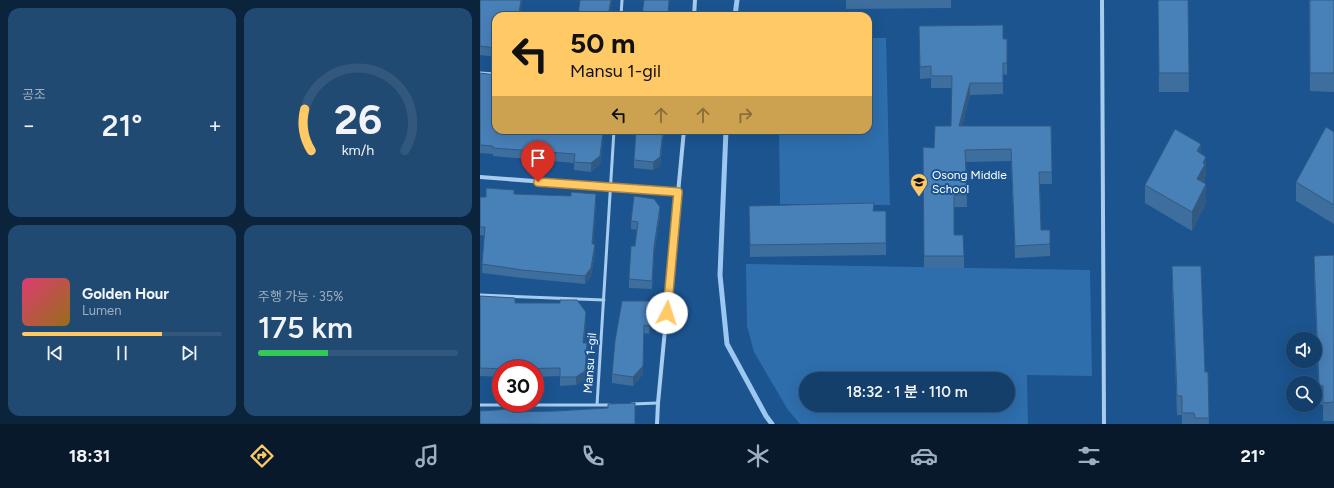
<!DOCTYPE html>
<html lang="ko">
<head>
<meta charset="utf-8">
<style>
  body { margin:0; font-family:Figtree,"Noto Sans KR",sans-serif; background:#214a73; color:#f1f3f6; height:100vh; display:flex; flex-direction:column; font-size:15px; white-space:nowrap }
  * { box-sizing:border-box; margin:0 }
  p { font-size:13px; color:#9dafc1 }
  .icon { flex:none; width:22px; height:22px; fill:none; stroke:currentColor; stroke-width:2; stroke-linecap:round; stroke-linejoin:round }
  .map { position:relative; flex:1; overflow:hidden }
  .side { display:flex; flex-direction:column; gap:8px; padding:8px; background:#0b233b; width:480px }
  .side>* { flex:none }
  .top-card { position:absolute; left:12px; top:12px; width:380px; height:122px; border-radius:12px; box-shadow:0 4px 16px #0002,0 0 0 1px #33587e; background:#ffca65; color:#111; overflow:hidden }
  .controls { position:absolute; left:806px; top:332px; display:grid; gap:8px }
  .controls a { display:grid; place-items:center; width:36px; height:36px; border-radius:50%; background:#143f6b; box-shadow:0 4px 16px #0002,0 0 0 1px #33587e; font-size:20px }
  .speed { position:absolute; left:12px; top:360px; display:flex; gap:8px; font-size:20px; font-weight:700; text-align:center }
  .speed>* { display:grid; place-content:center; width:52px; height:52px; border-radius:50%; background:#143f6b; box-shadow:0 4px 16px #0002,0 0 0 1px #33587e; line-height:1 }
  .speed .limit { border:6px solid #d22; background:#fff; color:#111 }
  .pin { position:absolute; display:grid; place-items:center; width:34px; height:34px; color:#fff; margin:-41px -17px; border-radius:50% 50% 50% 0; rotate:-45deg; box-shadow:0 0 4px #0007 }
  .pin .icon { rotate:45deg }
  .me { position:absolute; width:44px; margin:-22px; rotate:5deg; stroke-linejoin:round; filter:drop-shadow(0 0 3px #0008) }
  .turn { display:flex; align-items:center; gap:14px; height:84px; padding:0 12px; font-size:18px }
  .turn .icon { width:52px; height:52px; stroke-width:2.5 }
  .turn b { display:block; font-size:28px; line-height:34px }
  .lanes { display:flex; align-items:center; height:38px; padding:0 12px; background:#0003; justify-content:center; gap:20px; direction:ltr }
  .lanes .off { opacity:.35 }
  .big { font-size:30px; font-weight:600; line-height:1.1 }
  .side .tile { flex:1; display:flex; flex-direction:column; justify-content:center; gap:6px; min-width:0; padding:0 14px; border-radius:12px; background:#214a73 }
  .side .dial { align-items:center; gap:0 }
  .dial svg { height:104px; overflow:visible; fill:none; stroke:#33587e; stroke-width:7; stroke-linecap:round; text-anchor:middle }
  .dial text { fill:#f1f3f6; stroke:none }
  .song { display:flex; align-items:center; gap:12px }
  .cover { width:48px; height:48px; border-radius:6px; background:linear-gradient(135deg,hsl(340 70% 55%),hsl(40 70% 35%)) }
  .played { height:4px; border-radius:2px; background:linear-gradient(90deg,#ffca65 70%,#33587e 70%) }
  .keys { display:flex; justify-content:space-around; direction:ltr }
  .heat { display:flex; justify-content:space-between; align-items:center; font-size:22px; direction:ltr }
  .charge { height:6px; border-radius:3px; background:linear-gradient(90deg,#34c759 35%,#33587e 0) }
  .side .tiles { flex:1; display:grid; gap:8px; grid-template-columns:repeat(2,1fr) }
  .trip { position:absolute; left:319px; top:372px; width:216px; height:40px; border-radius:20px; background:#143f6b; box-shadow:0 4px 16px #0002,0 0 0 1px #33587e; font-weight:600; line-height:40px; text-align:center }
  .menu { display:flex; height:64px; justify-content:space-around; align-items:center; background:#08192b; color:#9dafc1 }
  .menu .icon { width:28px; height:28px }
  .menu .selected { color:#ffca65 }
  .menu b { font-size:18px; color:#f1f3f6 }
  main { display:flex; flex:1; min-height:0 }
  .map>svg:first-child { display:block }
  .green { fill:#2e6ead; fill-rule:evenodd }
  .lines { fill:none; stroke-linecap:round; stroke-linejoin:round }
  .stream { stroke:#9bc7f0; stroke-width:5 }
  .service { stroke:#a8ccee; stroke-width:3 }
  .minor { stroke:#a8ccee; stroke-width:4 }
  .wall { fill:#3e6e9e }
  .shaded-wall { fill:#325a81 }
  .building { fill:#4880b8; stroke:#325a81 }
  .route-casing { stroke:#a68342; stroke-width:10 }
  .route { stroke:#ffca65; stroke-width:7 }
  .labels { text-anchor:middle; stroke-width:4; stroke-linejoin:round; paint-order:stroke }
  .poi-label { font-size:12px; fill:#fff; stroke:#1b548f; text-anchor:start }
  .street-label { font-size:12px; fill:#fff; stroke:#1b548f }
</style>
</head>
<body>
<main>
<section class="side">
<div class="tiles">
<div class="tile"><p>공조</p>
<div class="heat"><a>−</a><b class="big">21°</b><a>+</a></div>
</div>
<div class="tile dial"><svg viewBox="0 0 100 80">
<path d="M14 69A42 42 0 1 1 86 69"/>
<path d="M14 69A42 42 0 0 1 9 37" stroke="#ffca65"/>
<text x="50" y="56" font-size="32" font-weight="700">26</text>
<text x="50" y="72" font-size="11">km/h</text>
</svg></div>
<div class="tile">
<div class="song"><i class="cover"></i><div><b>Golden Hour</b><p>Lumen</p></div></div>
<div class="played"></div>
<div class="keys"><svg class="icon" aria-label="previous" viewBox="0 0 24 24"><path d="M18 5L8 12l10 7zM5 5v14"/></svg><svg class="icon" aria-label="pause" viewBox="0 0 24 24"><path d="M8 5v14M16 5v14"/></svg><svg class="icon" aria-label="next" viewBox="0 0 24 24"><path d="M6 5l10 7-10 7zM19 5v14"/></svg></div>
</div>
<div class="tile"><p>주행 가능 · 35%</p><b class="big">175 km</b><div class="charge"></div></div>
</div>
</section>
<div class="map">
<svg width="854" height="424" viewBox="0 0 854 424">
  <rect width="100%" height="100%" fill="#1b548f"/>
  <!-- green -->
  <path class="green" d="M388 38H406L410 205 300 204 299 130H388Z
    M266 264 610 270 612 376 547 375 548 424H320L308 410 274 352 267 326ZM326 379H528V405H326Z"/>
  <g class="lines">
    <!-- stream -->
    <path class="stream" d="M255 16 257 0
      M246 130 240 275 247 344 286 416 292 424"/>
    <!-- service -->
    <path class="service" d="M141 16 142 0
      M0 73 16 74
      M0 295 124 300
      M152 404 178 403
      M0 405H130
      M117 405 134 130"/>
    <!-- minor -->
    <path class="minor" d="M622 0 624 424
      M214 16 215 0
      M0 177 198 192
      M177 424 178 403 204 130"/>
  </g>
  <!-- wall -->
  <path class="wall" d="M0 0H42L40 14 16 16V57L0 55Z
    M366 0H471V8L366 9Z
    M678 0H709L708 1 709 92H679Z
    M829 0H854V92L830 91Z
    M439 26 527 39V75L523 74V94L490 95 482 126H571L572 184H560L561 230 570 244V256L535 258 531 161 486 162 487 207H474V235L484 256V268H444L443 147 454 148 471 126 472 88H451V78L440 79Z
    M0 73 121 132 123 140 120 164 111 172 94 170V163L13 156V154L0 153Z
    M184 130 180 166 173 170 154 168V160Z
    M854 132V224L816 201V182Z
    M721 153 726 175 725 177V183L726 203 712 231 665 203V185Z
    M34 194 116 202 113 244 115 253 111 276 105 284 42 278 2 273 4 236 0 235V197H6Z
    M269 206 394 211H406V255L270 257Z
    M180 216 174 255 172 289 149 288V279L155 246 157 230 151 229V221Z
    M854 255V421H843V405L839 404 834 274V256Z
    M692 266 725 372H728L729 424H702V415H697L692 285Z
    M0 296 35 303 106 320 104 343 107 352 105 379 96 385 80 386V376L55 377V369H21V377L0 376Z
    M172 310 169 334 164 333 163 374 153 386 132 383V374Z"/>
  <!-- shaded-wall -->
  <path class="shaded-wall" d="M41 0H42L40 16H39Z
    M131 0H132L130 16H128Z
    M490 83V95L479 138V126Z
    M183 130H184L180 166 173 170V162Z
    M123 132V140L120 164 111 172V163Z
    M721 144V162L717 151Z
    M726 157V175L725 177V183L717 198V179L723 163Z
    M726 184V203L712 231V212Z
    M116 194V202L112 253V244Z
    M180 207V216L174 255 172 289 174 247Z
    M115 244V253L111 276 105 284V276Z
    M172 301V310L169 334V326Z
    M106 312V320L103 352V343Z
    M164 325 163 374 153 386V377Z
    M107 343 105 379 96 385V377Z"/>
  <!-- building -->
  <path class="building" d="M0 0H41L39 14 60 16H16V48L0 46Z
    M100 0H131L128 16H98Z
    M164 0H189L188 16H162Z
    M678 0H708L709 73H679Z
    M830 0H854V73H830Z
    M523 25V39H527V63H523V83H490L479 126H571L572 172H559L561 230H570V244L535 246 531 149 485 150 487 195H474V235H483L484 256H444L443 147 454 148 455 126H471L472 76H451V66L440 67 439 26Z
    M0 73 16 75V130H121V132H123L120 156 111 163 94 162 95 154 13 148V146L0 145Z
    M846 127 854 132V205L816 182Z
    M695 129 721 144 717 151 726 157 723 163 725 164 717 179 726 184 712 212 665 185Z
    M156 130H183L180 157 173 162 154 160Z
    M6 188 34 190V194L91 196V192L116 194 112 244H115L111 268 105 276 42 270 2 264 5 227H0V197H6Z
    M154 196 174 199 180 207 174 247 172 281 149 279 151 246H155L158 222 151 221Z
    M394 203 393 211H406V243L270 245 269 206Z
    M854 255V402L843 403V386L839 385 834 256Z
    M692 266H721L725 372H728L729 418H715L714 413H702V396H697Z
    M0 296 35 298V303H80V300H97L106 312 103 343H107L105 371 96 377H80V368L27 369 0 368Z
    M142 301H172L169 326 164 325 163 366 153 377 132 374 135 341Z
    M155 403V424H0V411L32 409V412L76 411 128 408V404Z"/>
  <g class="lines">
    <defs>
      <path id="route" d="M58 182 198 192 187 313"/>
    </defs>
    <!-- route casing -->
    <use href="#route" class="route-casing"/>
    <!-- route -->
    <use href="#route" class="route"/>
  </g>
  <!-- icons -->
  <defs>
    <symbol id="school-pin" viewBox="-11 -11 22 30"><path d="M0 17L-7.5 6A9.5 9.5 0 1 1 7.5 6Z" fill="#ffca65" stroke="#1b548f"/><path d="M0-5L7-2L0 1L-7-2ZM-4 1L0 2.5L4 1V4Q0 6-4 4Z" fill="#111"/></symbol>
  </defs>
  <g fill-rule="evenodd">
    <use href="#school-pin" x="429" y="172" width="20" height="27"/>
  </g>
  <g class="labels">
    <!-- poi labels -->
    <g class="poi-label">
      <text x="452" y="179">Osong Middle<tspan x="452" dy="14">School</tspan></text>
    </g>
    <!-- street labels -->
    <g class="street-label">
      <text transform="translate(110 363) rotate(-86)" y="4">Mansu 1-gil</text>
    </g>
  </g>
</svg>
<div class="controls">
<a><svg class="icon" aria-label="sound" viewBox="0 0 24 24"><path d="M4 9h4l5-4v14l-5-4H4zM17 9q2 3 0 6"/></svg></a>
<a><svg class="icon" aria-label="search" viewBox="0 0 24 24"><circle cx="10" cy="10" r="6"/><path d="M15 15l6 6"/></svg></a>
</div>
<div class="speed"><div class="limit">30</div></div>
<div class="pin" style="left:58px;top:182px;background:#d93025"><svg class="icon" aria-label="arrive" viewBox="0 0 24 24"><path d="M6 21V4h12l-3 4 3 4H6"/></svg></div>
<svg class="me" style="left:187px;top:313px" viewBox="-20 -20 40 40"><circle r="19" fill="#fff"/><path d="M0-13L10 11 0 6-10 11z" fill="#ffca65"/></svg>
<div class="trip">18:32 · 1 분 · 110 m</div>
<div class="top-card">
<div class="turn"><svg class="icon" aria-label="left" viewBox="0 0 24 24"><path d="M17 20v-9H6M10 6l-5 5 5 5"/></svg><div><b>50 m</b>Mansu 1-gil</div></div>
<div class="lanes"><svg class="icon" aria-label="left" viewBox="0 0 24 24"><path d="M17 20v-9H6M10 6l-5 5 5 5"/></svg><svg class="icon off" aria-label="ahead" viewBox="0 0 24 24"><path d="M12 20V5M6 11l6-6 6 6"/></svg><svg class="icon off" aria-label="ahead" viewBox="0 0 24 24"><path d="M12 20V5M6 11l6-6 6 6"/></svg><svg class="icon off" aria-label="right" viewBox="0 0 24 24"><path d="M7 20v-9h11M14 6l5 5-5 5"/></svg></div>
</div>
</div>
</main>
<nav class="menu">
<b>18:31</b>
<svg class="icon selected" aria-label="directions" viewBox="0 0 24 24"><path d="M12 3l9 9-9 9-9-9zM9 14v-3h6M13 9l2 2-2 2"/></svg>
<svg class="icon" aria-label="music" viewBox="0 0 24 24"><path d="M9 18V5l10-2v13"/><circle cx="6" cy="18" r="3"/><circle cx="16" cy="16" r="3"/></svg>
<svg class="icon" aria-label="phone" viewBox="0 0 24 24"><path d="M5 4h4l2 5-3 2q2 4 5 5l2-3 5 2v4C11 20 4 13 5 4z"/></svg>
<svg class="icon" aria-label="climate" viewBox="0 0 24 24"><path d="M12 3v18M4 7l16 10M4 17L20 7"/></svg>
<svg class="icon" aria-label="car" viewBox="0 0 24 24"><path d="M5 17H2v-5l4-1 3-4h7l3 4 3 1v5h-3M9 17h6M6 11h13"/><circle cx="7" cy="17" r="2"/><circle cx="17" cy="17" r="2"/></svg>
<svg class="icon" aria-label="filters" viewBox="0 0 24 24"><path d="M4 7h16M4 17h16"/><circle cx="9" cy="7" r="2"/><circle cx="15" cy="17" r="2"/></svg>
<b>21°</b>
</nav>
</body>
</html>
